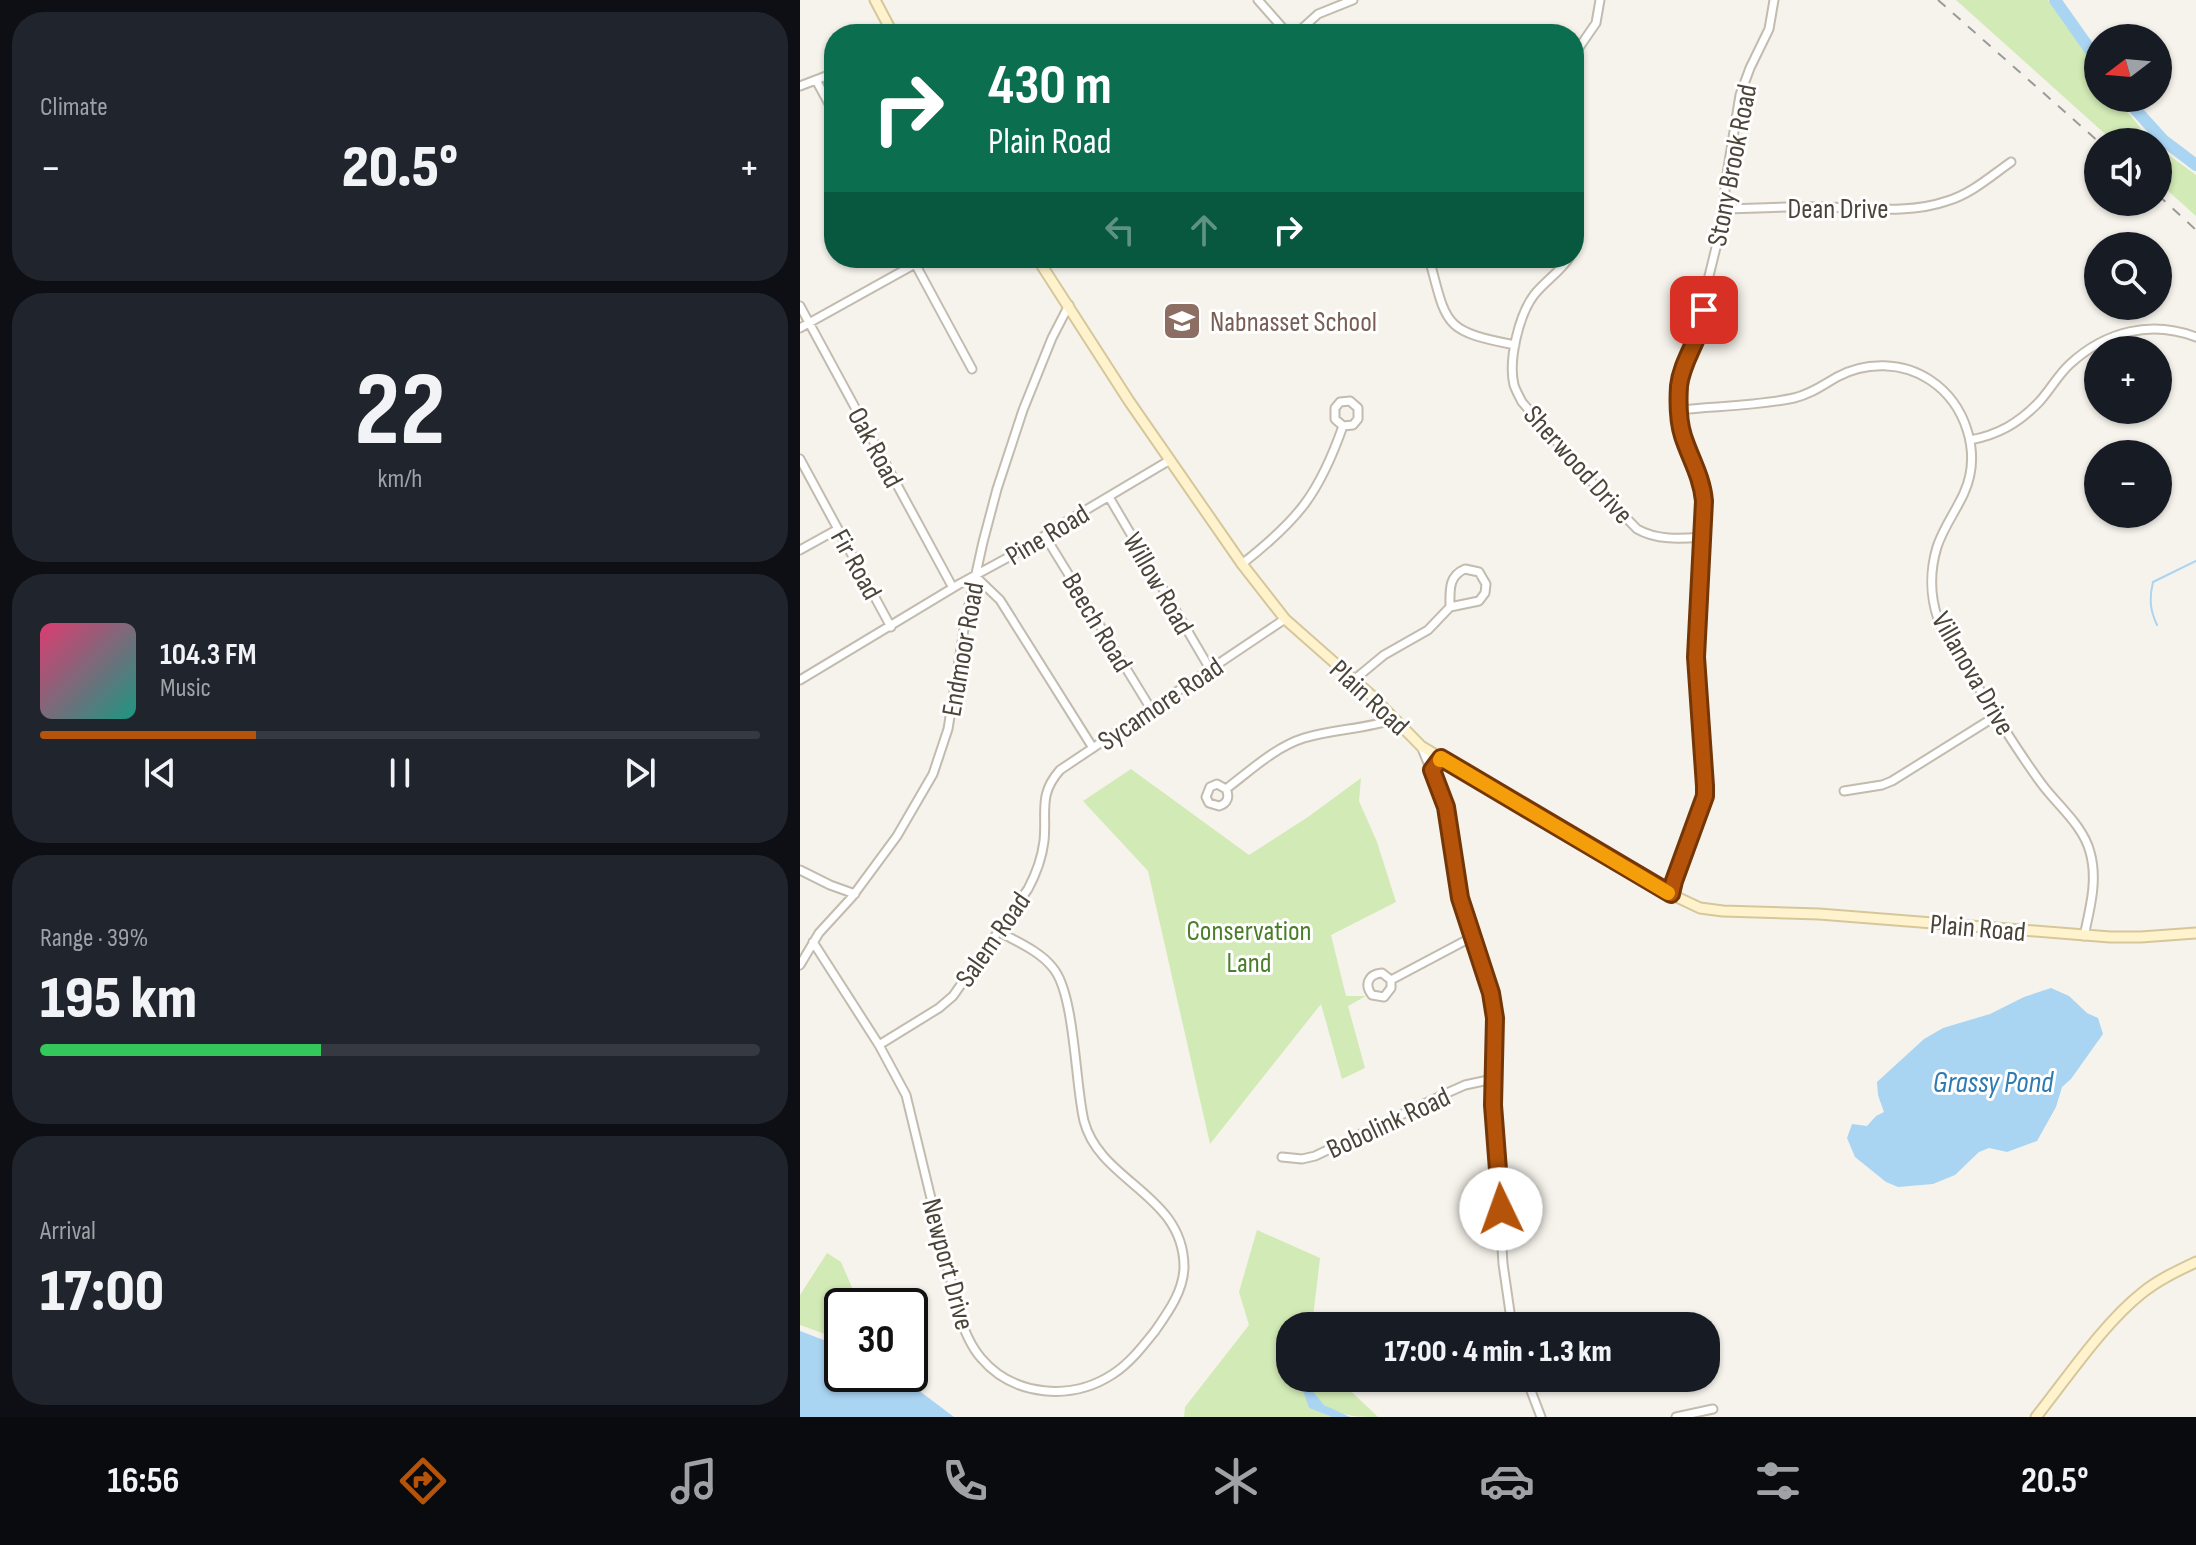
<!DOCTYPE html>
<html lang="en">
<head>
<meta charset="utf-8">
<style>
  body { margin:0; font-family:"Sofia Sans Condensed",sans-serif; background:#20242c; color:#f1f3f6; height:100vh; display:flex; flex-direction:column; font-size:30px; white-space:nowrap }
  * { box-sizing:border-box; margin:0 }
  p { font-size:26px; color:#9ea1a6 }
  .icon { flex:none; width:44px; height:44px; fill:none; stroke:currentColor; stroke-width:2; stroke-linecap:round; stroke-linejoin:round }
  .map { position:relative; flex:1; overflow:hidden }
  .panel { display:flex; flex-direction:column; gap:12px; padding:12px; background:#0d0f14; width:800px }
  .panel>* { flex:none }
  .hud { position:absolute; left:24px; top:24px; width:760px; height:244px; border-radius:32px; box-shadow:0 2px 6px #0004; background:#0b6e4f; color:#fff; overflow:hidden }
  .needle { width:52px; rotate:254deg }
  .buttons { position:absolute; left:1284px; top:24px; display:grid; gap:16px }
  .buttons a { display:grid; place-items:center; width:88px; height:88px; border-radius:50%; background:#171b24; box-shadow:0 2px 6px #0004; font-size:40px }
  .speed { position:absolute; left:24px; top:1288px; display:flex; gap:16px; font-size:40px; font-weight:700; text-align:center }
  .speed>* { display:grid; place-content:center; width:104px; height:104px; border-radius:50%; background:#171b24; box-shadow:0 2px 6px #0004; line-height:1 }
  .speed .limit { border:4px solid #111; border-radius:12px; background:#fff; color:#111 }
  .pin { position:absolute; display:grid; place-items:center; width:68px; height:68px; color:#fff; margin:-34px; border-radius:16px; box-shadow:0 4px 12px #0006 }
  .me { position:absolute; width:88px; margin:-44px; rotate:357deg; stroke-linejoin:round; filter:drop-shadow(0 0 6px #0008) }
  .turn { display:flex; align-items:center; gap:28px; height:168px; padding:0 32px; font-size:36px }
  .turn .icon { width:104px; height:104px; stroke-width:2.5 }
  .turn b { display:block; font-size:56px; line-height:68px }
  .lanes { display:flex; align-items:center; height:76px; padding:0 32px; background:#0003; justify-content:center; gap:40px; direction:ltr }
  .lanes .off { opacity:.35 }
  .big { font-size:60px; font-weight:800; line-height:1.1 }
  .panel .card { flex:1; display:flex; flex-direction:column; justify-content:center; gap:12px; min-width:0; padding:0 28px; border-radius:32px; background:#20242c }
  .panel .dial { align-items:center; gap:0 }
  .dial b { font-size:104px; line-height:1 }
  .song { display:flex; align-items:center; gap:24px }
  .cover { width:96px; height:96px; border-radius:12px; background:linear-gradient(135deg,hsl(340 70% 55%),hsl(170 70% 35%)) }
  .played { height:8px; border-radius:4px; background:linear-gradient(90deg,#b45309 30%,#363941 30%) }
  .keys { display:flex; justify-content:space-around; direction:ltr }
  .heat { display:flex; justify-content:space-between; align-items:center; font-size:44px; direction:ltr }
  .charge { height:12px; border-radius:6px; background:linear-gradient(90deg,#34c759 39%,#363941 0) }
  .trip { position:absolute; left:476px; top:1312px; width:444px; height:80px; border-radius:32px; background:#171b24; box-shadow:0 2px 6px #0004; font-weight:800; line-height:80px; text-align:center }
  .dock { display:flex; height:128px; justify-content:space-around; align-items:center; background:#090b0e; color:#9ea1a6 }
  .dock .icon { width:56px; height:56px }
  .dock .selected { color:#b45309 }
  .dock b { font-size:36px; color:#f1f3f6 }
  main { display:flex; flex:1; min-height:0 }
  .map>svg:first-child { display:block }
  .green { fill:#d2eab5 }
  .water { fill:#a9d4f2 }
  .lines { fill:none; stroke-linecap:round; stroke-linejoin:round }
  .stream { stroke:#a9d4f2; stroke-width:2 }
  .river { stroke:#a9d4f2; stroke-width:12 }
  .street-casing { stroke:#c2bbae; stroke-width:11 }
  .secondary-casing { stroke:#d6c79b; stroke-width:13 }
  .street { stroke:#fff; stroke-width:7 }
  .secondary { stroke:#fff3cd; stroke-width:9 }
  .rail { stroke:#9a9a9a; stroke-width:2; stroke-dasharray:10 10; stroke-linecap:butt }
  .route-casing { stroke:#753606; stroke-width:20 }
  .route { stroke:#b45309; stroke-width:14 }
  .slow { stroke:#f59e0b; stroke-width:14 }
  .labels { text-anchor:middle; stroke-width:6; stroke-linejoin:round; paint-order:stroke }
  .street-label { font-size:28px; fill:#4b4439; stroke:#fff }
  .education-label { font-size:28px; fill:#785e54; stroke:#fff; text-anchor:start }
  .park-label { font-size:28px; fill:#4a7f2a; stroke:#fff }
  .water-label { font-size:30px; font-style:italic; fill:#2e7ab2; stroke:#fff }
</style>
</head>
<body>
<main>
<section class="panel">
<div class="card"><p>Climate</p>
<div class="heat"><a>−</a><b class="big">20.5°</b><a>+</a></div>
</div>
<div class="card dial"><b>22</b><p>km/h</p></div>
<div class="card">
<div class="song"><i class="cover"></i><div><b>104.3 FM</b><p>Music</p></div></div>
<div class="played"></div>
<div class="keys"><svg class="icon" aria-label="previous" viewBox="0 0 24 24"><path d="M18 5L8 12l10 7zM5 5v14"/></svg><svg class="icon" aria-label="pause" viewBox="0 0 24 24"><path d="M8 5v14M16 5v14"/></svg><svg class="icon" aria-label="next" viewBox="0 0 24 24"><path d="M6 5l10 7-10 7zM19 5v14"/></svg></div>
</div>
<div class="card"><p>Range · 39%</p><b class="big">195 km</b><div class="charge"></div></div>
<div class="card"><p>Arrival</p><b class="big">17:00</b></div>
</section>
<div class="map">
<svg width="1396" height="1417" viewBox="0 0 1396 1417">
  <rect width="100%" height="100%" fill="#f6f3ec"/>
  <!-- green -->
  <path class="green" d="M1156 0H1248L1279 44 1298 67V98C1324 98 1336 125 1352 142H1314Z
    M1358 147 1396 175V216L1358 182Z
    M331 769 449 855 508 817 561 778 559 801 577 842 596 902 531 935 546 996H566L548 1006 565 1068 542 1079 521 1004 410 1144 348 871 283 801Z
    M457 1230 520 1258 512 1326H490V1378H537L578 1417C558 1417 544 1417 526 1406 516 1400 512 1389 501 1383L509 1408 532 1417H384L385 1407 449 1325 439 1292Z
    M27 1253 41 1262 60 1306H42V1340L0 1325V1295Z"/>
  <!-- water -->
  <path class="water" d="M1251 988 1269 996 1287 1013 1298 1018 1303 1034 1271 1079 1262 1087 1256 1107 1237 1141 1207 1152 1189 1148 1179 1152 1155 1175 1133 1184 1098 1187 1086 1182 1055 1157 1047 1138 1052 1124 1067 1126 1076 1116 1084 1112 1078 1095 1077 1082 1124 1039 1143 1028 1190 1014 1224 997Z
    M0 1331 42 1347V1374H97L154 1417H0Z
    M500 1382 510 1388 524 1405 550 1417H532L509 1408Z"/>
  <g class="lines">
    <!-- stream -->
    <path class="stream" d="M1357 625C1350 610 1349 599 1353 582L1396 561"/>
    <!-- river -->
    <path class="river" d="M1255 0 1298 61
      M1325 98 1363 140 1396 165"/>
    <defs>
      <path id="street" d="M458 0 488 34
        M496 34 518 14 553 0
        M774 55 796 23 800 0
        M16 80 34 113
        M0 86 34 73
        M774 209 778 231 774 245
        M924 209C959 208 994 206 1030 207 1068 208 1110 214 1147 201 1171 194 1191 176 1211 162
        M112 258 172 369
        M629 258C647 326 643 331 715 345
        M769 258C760 272 745 281 734 295 719 315 708 360 714 385 716 391 719 396 722 402L799 490 837 529C856 540 880 539 901 537
        M0 306 153 588
        M0 328 126 258
        M879 410C917 406 957 406 994 398 1011 394 1023 385 1037 377 1066 361 1103 362 1130 380 1166 404 1182 453 1164 493 1156 511 1143 528 1137 547 1130 570 1130 596 1138 619 1146 639 1160 658 1172 677 1194 713 1216 749 1241 783 1257 805 1283 825 1290 852 1298 880 1290 908 1284 936
        M1170 440C1198 435 1219 423 1239 402 1250 390 1258 375 1270 364 1306 331 1351 320 1396 337
        M0 459 91 627
        M309 497 410 669
        M245 536 351 709
        M0 550 38 529
        M442 564C499 519 519 494 543 426L553 425 558 419V408L550 401 540 402 535 408V419L543 426
        M175 576 200 600 293 748
        M555 679 584 655 628 630 650 607 679 601 685 593 686 584 679 572 665 569C648 576 650 591 650 607
        M0 680 161 583 231 545 254 529 370 460
        M621 746 646 807 660 898 691 993 695 1018 693 1105 703 1264 712 1326
        M426 789C430 797 427 804 419 806L409 803 406 797 410 787 417 784 426 789C450 771 475 747 504 738 534 729 566 729 595 719
        M1044 791 1082 785 1092 781 1196 716
        M0 870 30 885 55 894
        M871 894 874 881 905 796V786L896 657 904 501 900 477 882 433 879 402 880 379 885 362 902 322 908 280 922 223 926 180 940 95 950 68 969 29 974 0
        M13 942 79 1045 106 1095 158 1310C163 1328 169 1344 181 1358 214 1397 272 1401 313 1374 330 1363 343 1346 355 1331 369 1311 384 1290 384 1266 383 1194 300 1182 284 1121 275 1084 275 994 253 968 240 951 217 942 198 931
        M0 965 19 933 52 897 97 836 133 774 148 729 165 623 183 542 197 489 223 410 252 338 269 305
        M591 980V988L584 997 572 995C564 985 568 974 582 973L591 980 674 936
        M79 1045 139 1008 153 996 228 889C236 874 242 858 244 841 247 811 238 795 260 770L485 619
        M482 1157 502 1159 515 1156 647 1093 665 1085 693 1079
        M726 1378 741 1417
        M876 1417 913 1409"/>
      <path id="secondary" d="M75 0 93 34
        M237 258 329 401 442 564 485 619 570 694 621 746 862 890 900 908 923 911 1019 914 1310 937H1341L1396 933
        M1236 1417C1267 1378 1304 1323 1342 1293 1358 1280 1377 1271 1396 1262"/>
    </defs>
    <!-- street casing -->
    <use href="#street" class="street-casing"/>
    <!-- secondary casing -->
    <use href="#secondary" class="secondary-casing"/>
    <!-- street -->
    <use href="#street" class="street"/>
    <!-- secondary -->
    <use href="#secondary" class="secondary"/>
    <!-- rail -->
    <path class="rail" d="M1138 0 1299 142
      M1358 195 1396 230"/>
  </g>
  <g class="lines">
    <defs>
      <path id="route" d="M701 1209 693 1105 695 1018 691 993 660 898 646 807 632 770 641 758 871 894 874 881 905 796V786L896 657 904 501C902 477 890 458 883 436 878 420 878 402 879 386 882 359 902 337 904 310"/>
    </defs>
    <!-- route casing -->
    <use href="#route" class="route-casing"/>
    <!-- route -->
    <use href="#route" class="route"/>
    <!-- slow -->
    <path class="slow" d="M640 760 641 758 868 893"/>
  </g>
  <!-- icons -->
  <defs>
    <symbol id="school-square" viewBox="-11 -11 22 22"><rect x="-9" y="-9" width="18" height="18" rx="4" fill="#8d6e63" stroke="#fff"/><path d="M0-5L7-2L0 1L-7-2ZM-4 1L0 2.5L4 1V4Q0 6-4 4Z" fill="#fff"/></symbol>
  </defs>
  <g fill-rule="evenodd">
    <use href="#school-square" x="360" y="299" width="44" height="44"/>
  </g>
  <g class="labels">
    <!-- street labels -->
    <g class="street-label">
      <text transform="translate(931 165) rotate(-79)" y="10">Stony Brook Road</text>
      <text x="1038" y="218">Dean Drive</text>
      <text transform="translate(76 447) rotate(62)" y="10">Oak Road</text>
      <text transform="translate(779 464) rotate(48)" y="10">Sherwood Drive</text>
      <text transform="translate(247 534) rotate(-31)" y="10">Pine Road</text>
      <text transform="translate(57 564) rotate(61)" y="10">Fir Road</text>
      <text transform="translate(359 583) rotate(60)" y="10">Willow Road</text>
      <text transform="translate(298 622) rotate(59)" y="10">Beech Road</text>
      <text transform="translate(162 649) rotate(-80)" y="10">Endmoor Road</text>
      <text transform="translate(1174 673) rotate(60)" y="10">Villanova Drive</text>
      <text transform="translate(570 697) rotate(43)" y="10">Plain Road</text>
      <text transform="translate(360 703) rotate(-34)" y="10">Sycamore Road</text>
      <text transform="translate(1178 927) rotate(5)" y="10">Plain Road</text>
      <text transform="translate(192 939) rotate(-55)" y="10">Salem Road</text>
      <text transform="translate(588 1122) rotate(-25)" y="10">Bobolink Road</text>
      <text transform="translate(149 1264) rotate(75)" y="10">Newport Drive</text>
    </g>
    <!-- education labels -->
    <g class="education-label">
      <text x="410" y="331">Nabnasset School</text>
    </g>
    <!-- park labels -->
    <g class="park-label">
      <text x="449" y="940">Conservation<tspan x="449" dy="32">Land</tspan></text>
    </g>
    <!-- water labels -->
    <g class="water-label">
      <text x="1193" y="1092">Grassy Pond</text>
    </g>
  </g>
</svg>
<div class="buttons">
<a><svg class="needle" viewBox="-14 -14 28 28"><path d="M0-13l5 13h-10z" fill="#e53935"/><path d="M0 13l5-13h-10z" fill="#9ea1a6"/></svg></a>
<a><svg class="icon" aria-label="sound" viewBox="0 0 24 24"><path d="M4 9h4l5-4v14l-5-4H4zM17 9q2 3 0 6"/></svg></a>
<a><svg class="icon" aria-label="search" viewBox="0 0 24 24"><circle cx="10" cy="10" r="6"/><path d="M15 15l6 6"/></svg></a>
<a>+</a>
<a>−</a>
</div>
<div class="speed"><div class="limit">30</div></div>
<div class="pin" style="left:904px;top:310px;background:#d93025"><svg class="icon" aria-label="arrive" viewBox="0 0 24 24"><path d="M6 21V4h12l-3 4 3 4H6"/></svg></div>
<svg class="me" style="left:701px;top:1209px" viewBox="-20 -20 40 40"><circle r="19" fill="#fff"/><path d="M0-13L10 11 0 6-10 11z" fill="#b45309"/></svg>
<div class="trip">17:00 · 4 min · 1.3 km</div>
<div class="hud">
<div class="turn"><svg class="icon" aria-label="right" viewBox="0 0 24 24"><path d="M7 20v-9h11M14 6l5 5-5 5"/></svg><div><b>430 m</b>Plain Road</div></div>
<div class="lanes"><svg class="icon off" aria-label="left" viewBox="0 0 24 24"><path d="M17 20v-9H6M10 6l-5 5 5 5"/></svg><svg class="icon off" aria-label="ahead" viewBox="0 0 24 24"><path d="M12 20V5M6 11l6-6 6 6"/></svg><svg class="icon" aria-label="right" viewBox="0 0 24 24"><path d="M7 20v-9h11M14 6l5 5-5 5"/></svg></div>
</div>
</div>
</main>
<nav class="dock">
<b>16:56</b>
<svg class="icon selected" aria-label="directions" viewBox="0 0 24 24"><path d="M12 3l9 9-9 9-9-9zM9 14v-3h6M13 9l2 2-2 2"/></svg>
<svg class="icon" aria-label="music" viewBox="0 0 24 24"><path d="M9 18V5l10-2v13"/><circle cx="6" cy="18" r="3"/><circle cx="16" cy="16" r="3"/></svg>
<svg class="icon" aria-label="phone" viewBox="0 0 24 24"><path d="M5 4h4l2 5-3 2q2 4 5 5l2-3 5 2v4C11 20 4 13 5 4z"/></svg>
<svg class="icon" aria-label="climate" viewBox="0 0 24 24"><path d="M12 3v18M4 7l16 10M4 17L20 7"/></svg>
<svg class="icon" aria-label="car" viewBox="0 0 24 24"><path d="M5 17H2v-5l4-1 3-4h7l3 4 3 1v5h-3M9 17h6M6 11h13"/><circle cx="7" cy="17" r="2"/><circle cx="17" cy="17" r="2"/></svg>
<svg class="icon" aria-label="filters" viewBox="0 0 24 24"><path d="M4 7h16M4 17h16"/><circle cx="9" cy="7" r="2"/><circle cx="15" cy="17" r="2"/></svg>
<b>20.5°</b>
</nav>
</body>
</html>
